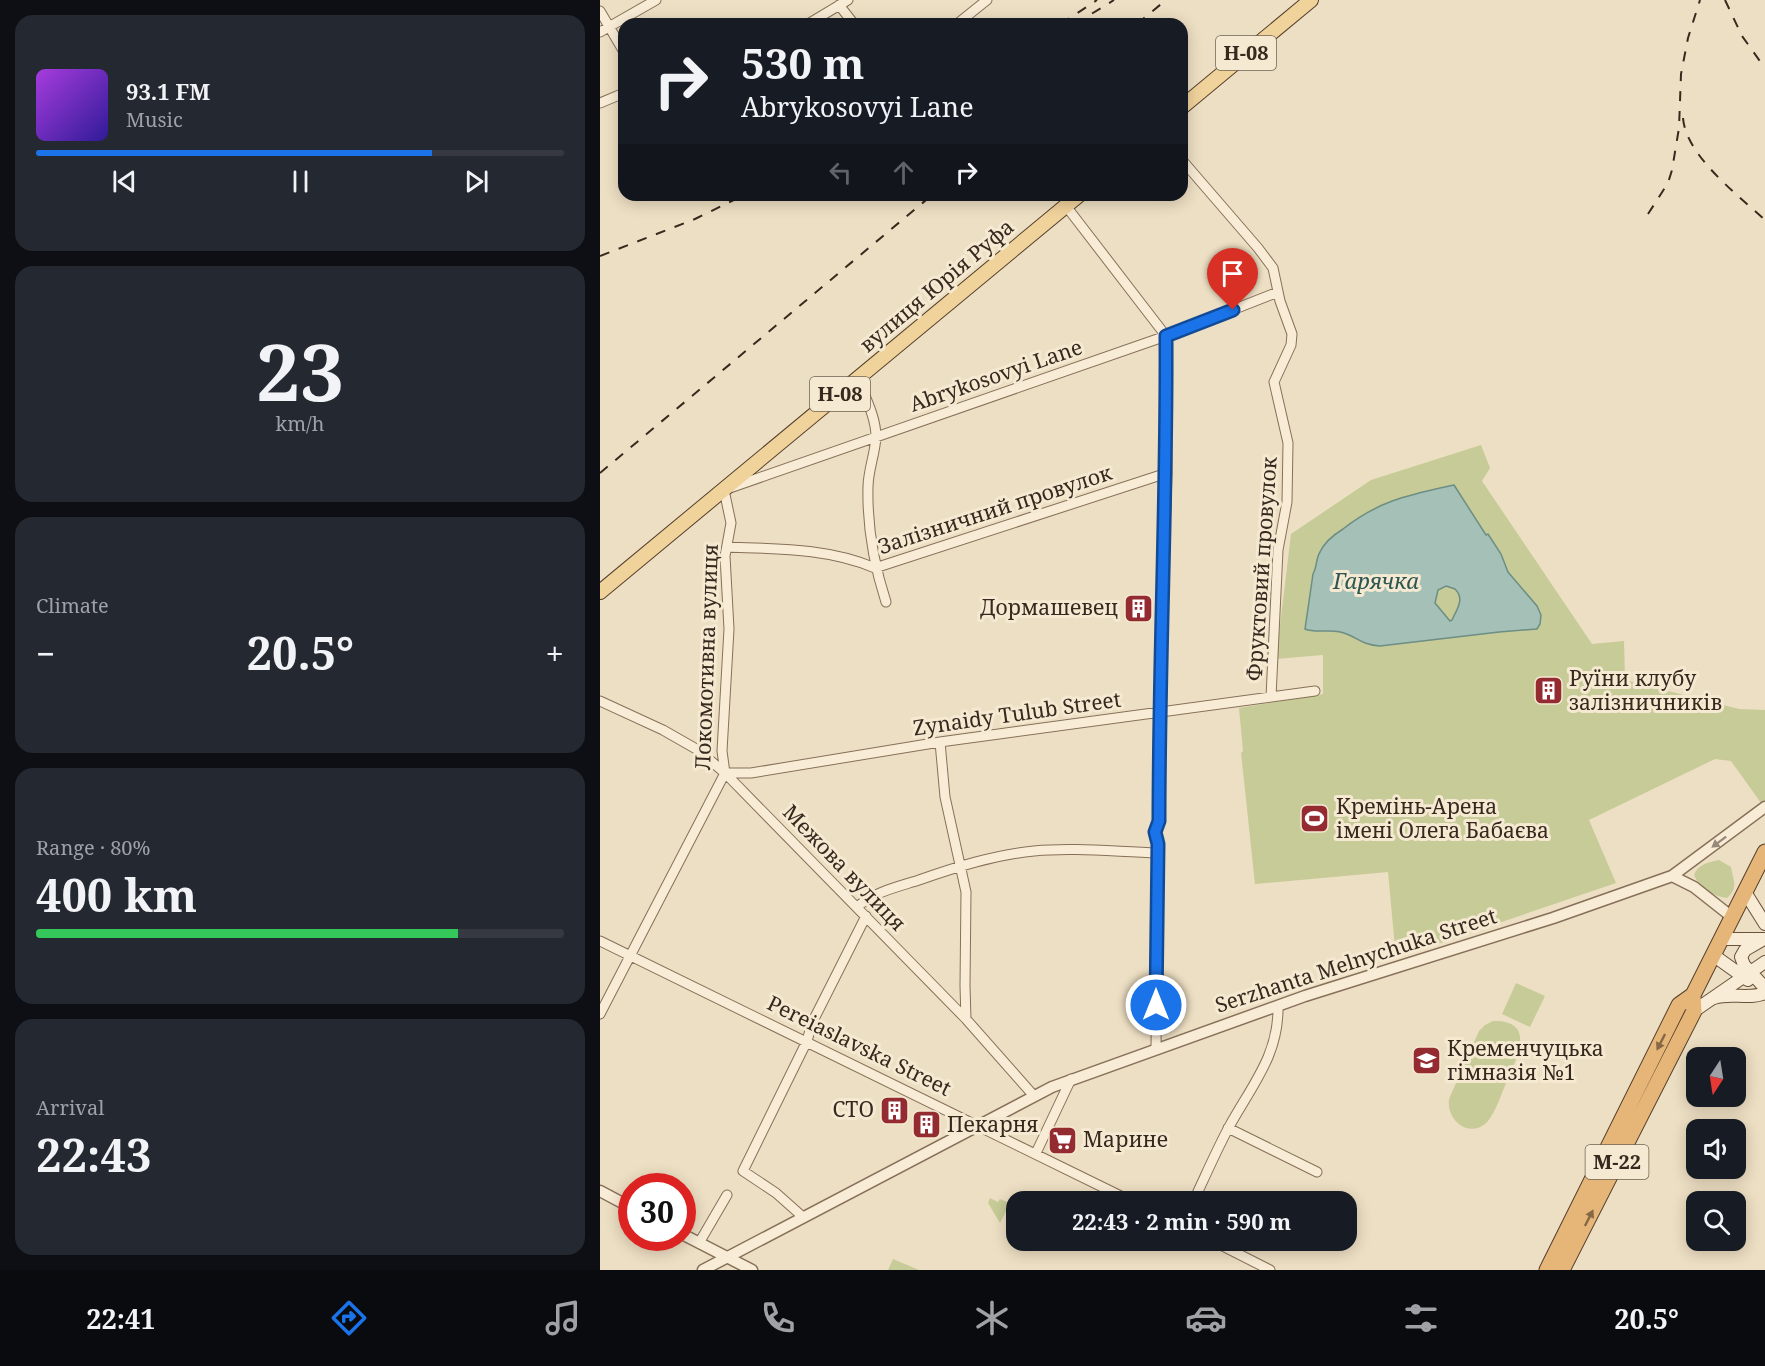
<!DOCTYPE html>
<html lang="en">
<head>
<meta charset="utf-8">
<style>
  body { margin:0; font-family:"Noto Serif",serif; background:#242831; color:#f1f3f6; height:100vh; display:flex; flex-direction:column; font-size:22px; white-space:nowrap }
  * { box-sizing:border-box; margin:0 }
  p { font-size:20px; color:#9ea1a6 }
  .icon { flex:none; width:33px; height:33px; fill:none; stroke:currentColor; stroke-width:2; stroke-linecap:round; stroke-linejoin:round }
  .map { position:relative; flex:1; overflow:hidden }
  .details { display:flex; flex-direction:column; gap:15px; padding:15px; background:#0d0f14; width:600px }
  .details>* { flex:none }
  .guide { position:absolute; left:18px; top:18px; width:570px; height:183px; border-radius:18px; box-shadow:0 3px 15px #0003; background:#171b24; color:#f1f3f6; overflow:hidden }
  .needle { width:39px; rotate:192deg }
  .tools { position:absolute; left:1086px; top:1047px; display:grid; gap:12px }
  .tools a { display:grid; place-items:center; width:60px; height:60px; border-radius:12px; background:#171b24; box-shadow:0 3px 15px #0003; font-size:30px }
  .speed { position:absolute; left:18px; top:1173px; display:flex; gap:12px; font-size:30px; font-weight:700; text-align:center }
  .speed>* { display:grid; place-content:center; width:78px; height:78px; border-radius:50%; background:#171b24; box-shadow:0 3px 15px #0003; line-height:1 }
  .speed .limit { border:9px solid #d22; background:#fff; color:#111 }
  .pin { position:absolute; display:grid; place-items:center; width:51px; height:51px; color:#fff; margin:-62px -26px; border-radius:50% 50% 50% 0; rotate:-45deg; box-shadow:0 0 6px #0007 }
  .pin .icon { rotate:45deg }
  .me { position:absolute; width:66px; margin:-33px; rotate:0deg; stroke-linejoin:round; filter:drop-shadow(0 0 4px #0008) }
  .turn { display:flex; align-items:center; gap:21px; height:126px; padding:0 24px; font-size:27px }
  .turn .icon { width:78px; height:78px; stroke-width:2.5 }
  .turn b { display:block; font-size:42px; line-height:51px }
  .lanes { display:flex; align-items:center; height:57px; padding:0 24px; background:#0003; justify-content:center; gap:30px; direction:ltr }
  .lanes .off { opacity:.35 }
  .big { font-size:45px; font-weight:700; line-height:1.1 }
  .details .card { flex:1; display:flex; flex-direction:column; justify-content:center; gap:9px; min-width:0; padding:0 21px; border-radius:18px; background:#242831 }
  .details .dial { align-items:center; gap:0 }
  .dial b { font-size:78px; line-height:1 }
  .song { display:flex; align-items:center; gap:18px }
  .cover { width:72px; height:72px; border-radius:9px; background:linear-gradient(135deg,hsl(280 70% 55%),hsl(250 70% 35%)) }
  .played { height:6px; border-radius:3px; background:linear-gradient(90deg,#1a73e8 75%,#363941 75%) }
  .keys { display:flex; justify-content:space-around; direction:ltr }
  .heat { display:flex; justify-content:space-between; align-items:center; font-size:33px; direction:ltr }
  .charge { height:9px; border-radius:4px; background:linear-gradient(90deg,#34c759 80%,#363941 0) }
  .trip { position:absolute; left:406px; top:1191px; width:351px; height:60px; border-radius:18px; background:#171b24; box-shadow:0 3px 15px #0003; font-weight:700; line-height:60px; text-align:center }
  .tabs { display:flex; height:96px; justify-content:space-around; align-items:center; background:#090b0e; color:#9ea1a6 }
  .tabs .icon { width:42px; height:42px }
  .tabs .current { color:#1a73e8 }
  .tabs b { font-size:27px; color:#f1f3f6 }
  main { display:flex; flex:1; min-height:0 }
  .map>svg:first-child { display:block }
  .green { fill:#c7cb97 }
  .water { fill:#a5c0b7; stroke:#6c8e84; stroke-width:1.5; fill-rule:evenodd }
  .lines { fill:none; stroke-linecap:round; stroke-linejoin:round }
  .minor-casing { stroke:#87705a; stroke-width:11 }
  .tertiary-casing { stroke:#87705a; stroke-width:13 }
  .secondary-casing { stroke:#69513d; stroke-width:14 }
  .primary-casing { stroke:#553f2e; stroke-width:16 }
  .trunk-casing { stroke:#553f2e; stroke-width:17 }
  .minor { stroke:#f8ecd6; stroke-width:9 }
  .tertiary { stroke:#f8ecd6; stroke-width:10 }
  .secondary { stroke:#f8ecd6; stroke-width:12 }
  .primary { stroke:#f0d29b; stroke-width:14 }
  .trunk { stroke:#e6b678; stroke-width:15 }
  .rail { stroke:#37291e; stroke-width:2; stroke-dasharray:10 10; stroke-linecap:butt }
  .oneway { fill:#988a7a }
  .oneway2 { fill:#866846 }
  .route-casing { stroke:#114b97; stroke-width:15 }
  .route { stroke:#1a73e8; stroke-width:10 }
  .labels { text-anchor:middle; stroke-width:6; stroke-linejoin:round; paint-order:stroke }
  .shield { fill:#f5e9d2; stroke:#706354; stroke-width:1.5 }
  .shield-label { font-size:20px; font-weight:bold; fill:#37291e }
  .street-label { font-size:21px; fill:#37291e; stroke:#f5e9d2 }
  .poi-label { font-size:21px; fill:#37291e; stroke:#f5e9d2; text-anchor:start }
  .water-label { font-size:22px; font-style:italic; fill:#2d5652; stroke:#f5e9d2 }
</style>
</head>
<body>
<main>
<section class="details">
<div class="card">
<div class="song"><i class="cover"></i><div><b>93.1 FM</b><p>Music</p></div></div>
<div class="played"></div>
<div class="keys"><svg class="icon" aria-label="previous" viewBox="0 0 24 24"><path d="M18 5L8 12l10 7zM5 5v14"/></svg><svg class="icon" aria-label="pause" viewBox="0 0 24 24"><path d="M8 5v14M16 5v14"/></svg><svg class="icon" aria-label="next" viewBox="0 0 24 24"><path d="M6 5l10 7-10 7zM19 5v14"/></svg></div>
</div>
<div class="card dial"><b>23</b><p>km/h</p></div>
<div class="card"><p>Climate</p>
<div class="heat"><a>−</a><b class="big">20.5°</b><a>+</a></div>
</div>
<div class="card"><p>Range · 80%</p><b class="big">400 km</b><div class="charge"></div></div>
<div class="card"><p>Arrival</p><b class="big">22:43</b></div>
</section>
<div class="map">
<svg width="1165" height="1270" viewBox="0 0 1165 1270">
  <rect width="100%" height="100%" fill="#eddfc3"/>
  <!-- green -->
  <path class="green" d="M881 445 890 468 882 481 992 644 1024 641 1025 680 1139 709 1165 710V801L1161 803 1131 761 1115 759 989 820 1016 883 796 958 788 872 655 884 641 753 643 751 639 708 723 694V655L676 659 691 534 771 480Z
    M1119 860 1131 867C1133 880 1139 888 1127 898 1112 896 1100 889 1094 875 1098 864 1109 862 1119 860Z
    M916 983 945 996 930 1027 902 1014Z
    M893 1021C938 1020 916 1060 906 1083 901 1095 896 1111 888 1121 871 1140 846 1121 849 1099L879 1031 885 1025Z
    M390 1198 398 1202 400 1199 410 1203 400 1223 388 1203Z
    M293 1259 319 1270H288Z"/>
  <!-- water -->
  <path class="water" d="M854 485 886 535 888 534 901 554 908 572 937 606 941 615 940 624 937 629 899 632 780 646C762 645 759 638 744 633 732 628 717 634 705 629L713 574C717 567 716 558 720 552 724 543 735 534 743 529 780 500 809 495 854 485ZM846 586 855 589C865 599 857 609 852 620L850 621 835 603 838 590Z"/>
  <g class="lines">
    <defs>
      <path id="minor" d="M239 5 254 24
        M0 11 24 52
        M208 24 248 0
        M357 24 387 0
        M0 32 56 0
        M0 103 24 93
        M582 160 658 248 673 268 680 301 692 334 691 345 674 382 688 443 687 502 678 550 671 697
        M466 206 566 336 567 473 559 712V821L555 832 558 844 556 1049
        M258 379C265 397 276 417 276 437 275 454 268 471 268 487 267 527 274 565 286 602
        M127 547C177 549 228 548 275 568L567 473
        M0 701 63 730 98 750 125 773 366 1019 434 1096
        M340 742 345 797 366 892 365 986 366 1019
        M125 773H151L340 742 715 691
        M257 907C274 892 297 887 319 880 356 867 394 855 434 851 474 847 517 852 557 853
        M0 941 533 1202
        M0 1014 125 773 122 751 129 629 125 556 131 523 124 490 566 336 678 292
        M628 1128 717 1172
        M436 1153 471 1079
        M593 1202C605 1177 616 1151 629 1127 652 1085 679 1055 678 1006
        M203 1217 176 1193 143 1171 207 1041 212 1023 266 916
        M611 1240 670 1270
        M99 1243 127 1195"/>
      <path id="tertiary" d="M1072 876 1094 887 1132 917
        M0 1191 32 1208
        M82 1234 152 1270
        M103 1270 452 1087 705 996 953 918 1072 876 1165 807"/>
      <path id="secondary" d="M1145 892 1165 924
        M1121 939H1165
        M1164 939 1145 950 1141 957 1144 965 1165 988
        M1113 955 1148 980
        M1114 998C1131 992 1148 1000 1165 993
        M1094 1011 1165 962"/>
      <path id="primary" d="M582 107 711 0
        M0 592 479 195"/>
      <path id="trunk" d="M947 1270 1079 1005 1093 995 1165 852
        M962 1270 1094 1011 1093 995"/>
    </defs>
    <!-- minor casing -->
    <use href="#minor" class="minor-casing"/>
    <!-- tertiary casing -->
    <use href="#tertiary" class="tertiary-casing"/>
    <!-- secondary casing -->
    <use href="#secondary" class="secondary-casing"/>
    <!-- primary casing -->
    <use href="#primary" class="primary-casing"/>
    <!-- trunk casing -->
    <use href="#trunk" class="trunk-casing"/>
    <!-- minor -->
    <use href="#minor" class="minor"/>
    <!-- tertiary -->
    <use href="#tertiary" class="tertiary"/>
    <!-- secondary -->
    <use href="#secondary" class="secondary"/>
    <!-- primary -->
    <use href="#primary" class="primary"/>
    <!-- trunk -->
    <use href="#trunk" class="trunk"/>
    <!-- rail -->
    <path class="rail" d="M1125 0 1142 36 1162 64
      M461 24 497 0
      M475 24 514 0
      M537 24 566 0
      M1083 118C1086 156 1138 195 1165 220
      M1048 214 1068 183 1072 170 1079 128 1081 74 1088 38 1100 0
      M0 256 95 219 144 195
      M0 473 332 195"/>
  </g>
  <!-- one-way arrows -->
  <defs><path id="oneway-solid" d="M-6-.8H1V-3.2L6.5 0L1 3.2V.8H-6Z" transform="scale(1.5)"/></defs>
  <use class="oneway" href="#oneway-solid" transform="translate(1119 842) rotate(143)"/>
  <g class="oneway2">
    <use href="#oneway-solid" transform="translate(1061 1042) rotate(117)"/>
    <use href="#oneway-solid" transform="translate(989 1218) rotate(-63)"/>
  </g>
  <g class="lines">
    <defs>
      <path id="route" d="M556 1005 558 844 555 832 559 821C559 659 567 498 566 336L633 310"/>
    </defs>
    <!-- route casing -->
    <use href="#route" class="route-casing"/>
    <!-- route -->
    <use href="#route" class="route"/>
  </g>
  <!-- icons -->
  <defs>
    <symbol id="building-square" viewBox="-11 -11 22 22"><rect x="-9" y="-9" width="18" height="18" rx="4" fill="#942b30" stroke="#f5e9d2"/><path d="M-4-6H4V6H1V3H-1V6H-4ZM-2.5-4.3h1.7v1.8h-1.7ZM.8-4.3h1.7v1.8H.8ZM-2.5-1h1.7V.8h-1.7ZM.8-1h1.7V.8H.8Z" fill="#fff"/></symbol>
    <symbol id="stadium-square" viewBox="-11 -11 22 22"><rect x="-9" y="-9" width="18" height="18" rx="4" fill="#942b30" stroke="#f5e9d2"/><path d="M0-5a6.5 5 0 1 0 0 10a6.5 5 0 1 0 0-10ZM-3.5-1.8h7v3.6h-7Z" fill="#fff"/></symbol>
    <symbol id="school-square" viewBox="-11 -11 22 22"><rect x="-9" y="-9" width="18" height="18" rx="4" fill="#942b30" stroke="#f5e9d2"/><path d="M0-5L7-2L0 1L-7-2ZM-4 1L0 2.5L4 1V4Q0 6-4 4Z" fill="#fff"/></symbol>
    <symbol id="supermarket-square" viewBox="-11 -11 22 22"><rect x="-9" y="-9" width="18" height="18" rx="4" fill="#942b30" stroke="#f5e9d2"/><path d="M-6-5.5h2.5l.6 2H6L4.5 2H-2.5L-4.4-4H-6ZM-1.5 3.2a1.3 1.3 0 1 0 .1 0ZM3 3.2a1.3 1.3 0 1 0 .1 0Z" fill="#fff"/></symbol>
  </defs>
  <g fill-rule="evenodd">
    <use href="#building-square" x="522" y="592" width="33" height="33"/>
    <use href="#building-square" x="932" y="674" width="33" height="33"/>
    <use href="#stadium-square" x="698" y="802" width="33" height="33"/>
    <use href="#school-square" x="810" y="1044" width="33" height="33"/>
    <use href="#building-square" x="278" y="1094" width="33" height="33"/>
    <use href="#building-square" x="310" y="1108" width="33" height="33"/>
    <use href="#supermarket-square" x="446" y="1124" width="33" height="33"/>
  </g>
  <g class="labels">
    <!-- shield labels -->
    <g class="shield">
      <rect x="616" y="36" width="60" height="34" rx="4.5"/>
      <rect x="210" y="377" width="60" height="34" rx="4.5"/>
      <rect x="985.5" y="1145" width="63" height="34" rx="4.5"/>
    </g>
    <g class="shield-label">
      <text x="646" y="60">Н-08</text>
      <text x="240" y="401">Н-08</text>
      <text x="1017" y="1169">М-22</text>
    </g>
    <!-- street labels -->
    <g class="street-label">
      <text transform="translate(337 286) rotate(-40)" y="7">вулиця Юрія Руфа</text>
      <text transform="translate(396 376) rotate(-19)" y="7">Abrykosovyi Lane</text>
      <text transform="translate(395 510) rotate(-18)" y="7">Залізничний провулок</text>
      <text transform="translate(662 569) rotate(-86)" y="7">Фруктовий провулок</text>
      <text transform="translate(107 657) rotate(-88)" y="7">Локомотивна вулиця</text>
      <text transform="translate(417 714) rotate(-8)" y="7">Zynaidy Tulub Street</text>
      <text transform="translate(244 868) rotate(46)" y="7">Межова вулиця</text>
      <text transform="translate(756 961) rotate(-18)" y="7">Serzhanta Melnychuka Street</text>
      <text transform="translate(259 1046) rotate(26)" y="7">Pereiaslavska Street</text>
    </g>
    <!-- poi labels -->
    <g class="poi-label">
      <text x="518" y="615" text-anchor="end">Дормашевец</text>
      <text x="969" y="686">Руїни клубу<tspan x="969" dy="24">залізничників</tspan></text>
      <text x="736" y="814">Кремінь-Арена<tspan x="736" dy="24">імені Олега Бабаєва</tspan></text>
      <text x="847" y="1056">Кременчуцька<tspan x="847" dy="24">гімназія №1</tspan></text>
      <text x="274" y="1117" text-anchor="end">СТО</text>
      <text x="347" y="1132">Пекарня</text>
      <text x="483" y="1147">Марине</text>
    </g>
    <!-- water labels -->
    <g class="water-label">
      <text x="776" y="589">Гарячка</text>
    </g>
  </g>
</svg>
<div class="tools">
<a><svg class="needle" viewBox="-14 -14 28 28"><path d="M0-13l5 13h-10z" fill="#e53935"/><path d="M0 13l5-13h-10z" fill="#9ea1a6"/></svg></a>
<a><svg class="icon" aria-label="sound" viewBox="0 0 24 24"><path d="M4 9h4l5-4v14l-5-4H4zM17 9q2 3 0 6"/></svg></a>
<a><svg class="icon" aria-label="search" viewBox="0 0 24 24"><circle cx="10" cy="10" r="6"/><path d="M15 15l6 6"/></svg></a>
</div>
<div class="speed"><div class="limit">30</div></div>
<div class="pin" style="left:633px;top:310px;background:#d93025"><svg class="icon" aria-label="arrive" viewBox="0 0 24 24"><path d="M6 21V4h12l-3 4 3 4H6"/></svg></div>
<svg class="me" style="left:556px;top:1005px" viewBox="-20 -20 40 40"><circle r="17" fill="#1a73e8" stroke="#fff" stroke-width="3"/><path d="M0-11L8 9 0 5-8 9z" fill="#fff"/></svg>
<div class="trip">22:43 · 2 min · 590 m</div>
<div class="guide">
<div class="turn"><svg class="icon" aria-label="right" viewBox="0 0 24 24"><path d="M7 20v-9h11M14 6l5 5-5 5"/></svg><div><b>530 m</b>Abrykosovyi Lane</div></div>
<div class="lanes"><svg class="icon off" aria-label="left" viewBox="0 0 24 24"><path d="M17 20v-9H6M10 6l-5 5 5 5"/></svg><svg class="icon off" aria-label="ahead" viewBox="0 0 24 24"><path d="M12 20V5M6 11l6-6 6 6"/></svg><svg class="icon" aria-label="right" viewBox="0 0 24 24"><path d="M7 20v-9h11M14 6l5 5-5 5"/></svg></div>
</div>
</div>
</main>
<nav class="tabs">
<b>22:41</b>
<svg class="icon current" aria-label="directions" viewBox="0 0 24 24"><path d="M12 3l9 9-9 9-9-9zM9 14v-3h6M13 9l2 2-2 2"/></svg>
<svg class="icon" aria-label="music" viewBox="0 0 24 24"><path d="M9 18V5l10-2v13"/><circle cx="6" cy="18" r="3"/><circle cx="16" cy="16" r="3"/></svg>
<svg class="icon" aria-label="phone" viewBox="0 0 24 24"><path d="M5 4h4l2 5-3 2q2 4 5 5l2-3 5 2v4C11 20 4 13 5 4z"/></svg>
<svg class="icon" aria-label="climate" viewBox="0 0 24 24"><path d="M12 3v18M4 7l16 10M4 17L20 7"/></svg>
<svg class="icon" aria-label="car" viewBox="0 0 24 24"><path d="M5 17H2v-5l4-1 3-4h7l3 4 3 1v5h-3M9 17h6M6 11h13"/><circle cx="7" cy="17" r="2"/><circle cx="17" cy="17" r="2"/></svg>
<svg class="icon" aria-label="filters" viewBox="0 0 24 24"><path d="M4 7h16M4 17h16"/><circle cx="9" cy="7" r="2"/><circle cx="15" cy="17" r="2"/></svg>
<b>20.5°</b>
</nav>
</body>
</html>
